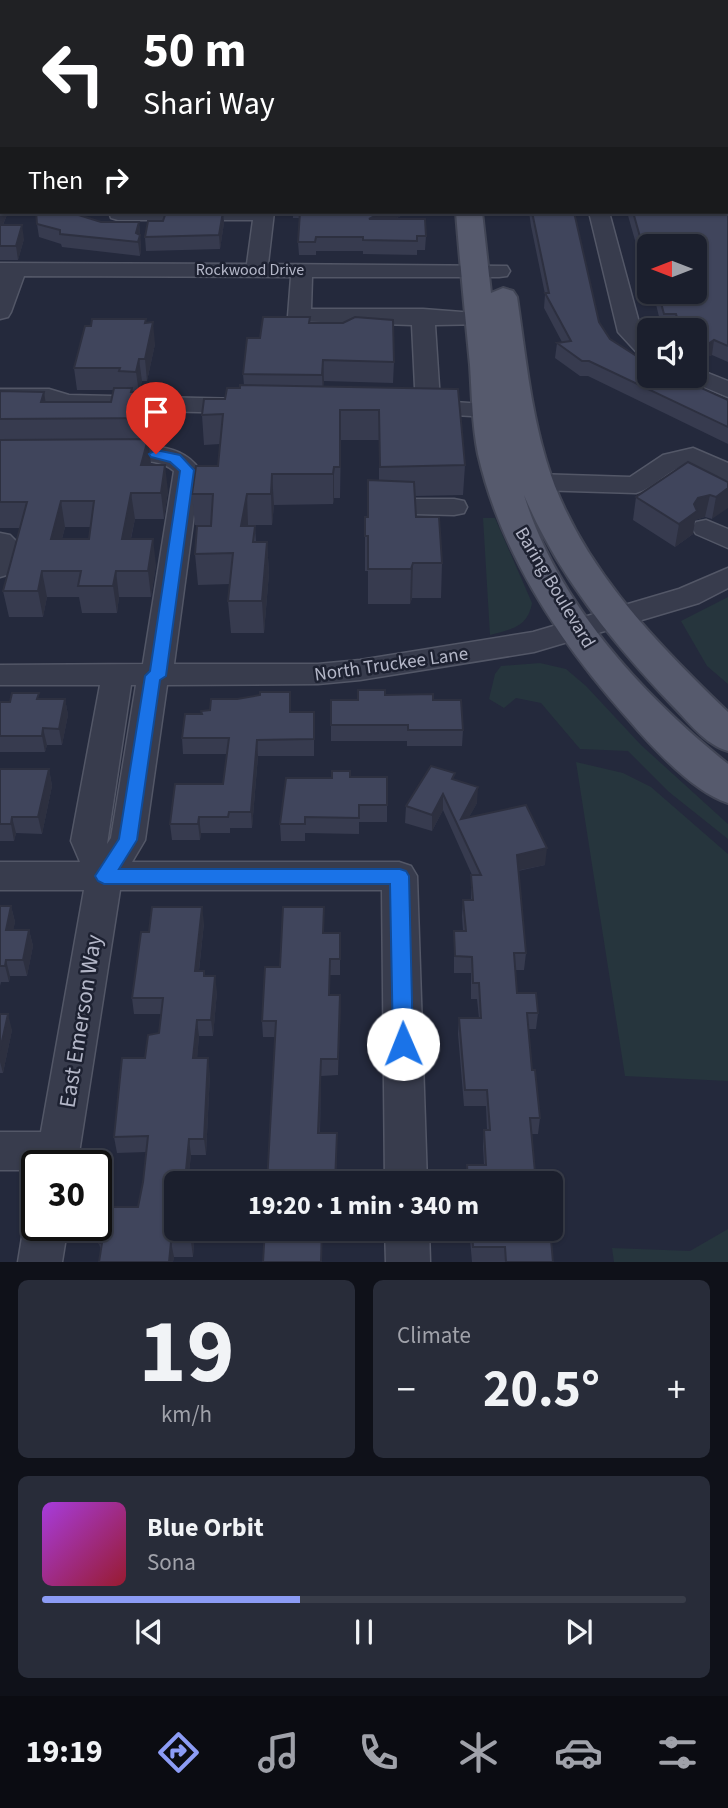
<!DOCTYPE html>
<html lang="en">
<head>
<meta charset="utf-8">
<style>
  body { margin:0; font-family:"Source Sans 3",sans-serif; background:#282c39; color:#f1f3f6; height:100vh; display:flex; flex-direction:column; font-size:26px; white-space:nowrap }
  * { box-sizing:border-box; margin:0 }
  p { font-size:23px; color:#a0a2aa }
  .icon { flex:none; width:38px; height:38px; fill:none; stroke:currentColor; stroke-width:2; stroke-linecap:round; stroke-linejoin:round }
  .map { position:relative; height:1262px; overflow:hidden }
  .details { display:flex; flex-direction:column; gap:18px; padding:18px; background:#0f1119; flex:1 }
  .details>* { flex:none }
  .banner { position:absolute; left:0px; top:0px; width:728px; height:214px; box-shadow:0 2px 5px #0004,0 0 0 2px #393d49; background:#202124; color:#fff; overflow:hidden }
  .needle { width:46px; rotate:270deg }
  .buttons { position:absolute; left:637px; top:234px; display:grid; gap:14px }
  .buttons a { display:grid; place-items:center; width:70px; height:70px; border-radius:10px; background:#1b1f2d; box-shadow:0 2px 5px #0004,0 0 0 2px #393d49; font-size:35px }
  .speed { position:absolute; left:21px; top:1150px; display:flex; gap:14px; font-size:35px; font-weight:700; text-align:center }
  .speed>* { display:grid; place-content:center; width:91px; height:91px; border-radius:50%; background:#1b1f2d; box-shadow:0 2px 5px #0004,0 0 0 2px #393d49; line-height:1 }
  .speed .limit { border:4px solid #111; border-radius:10px; background:#fff; color:#111 }
  .pin { position:absolute; display:grid; place-items:center; width:60px; height:60px; color:#fff; margin:-72px -30px; border-radius:50% 50% 50% 0; rotate:-45deg; box-shadow:0 0 7px #0007 }
  .pin .icon { rotate:45deg }
  .me { position:absolute; width:77px; margin:-38px; rotate:359deg; stroke-linejoin:round; filter:drop-shadow(0 0 5px #0008) }
  .turn { display:flex; align-items:center; gap:24px; height:147px; padding:0 28px; font-size:32px }
  .turn .icon { width:91px; height:91px; stroke-width:2.5 }
  .turn b { display:block; font-size:49px; line-height:60px }
  .then { display:flex; align-items:center; height:66px; padding:0 28px; background:#0003; gap:14px; font-size:26px }
  .big { font-size:52px; font-weight:700; line-height:1.1 }
  .details .tile { flex:1; display:flex; flex-direction:column; justify-content:center; gap:10px; min-width:0; padding:0 24px; border-radius:10px; background:#282c39 }
  .details .dial { align-items:center; gap:0 }
  .dial b { font-size:91px; line-height:1 }
  .song { display:flex; align-items:center; gap:21px }
  .cover { width:84px; height:84px; border-radius:10px; background:linear-gradient(135deg,hsl(280 70% 55%),hsl(350 70% 35%)) }
  .played { height:7px; border-radius:4px; background:linear-gradient(90deg,#8c9cf5 40%,#393d49 40%) }
  .keys { display:flex; justify-content:space-around; direction:ltr }
  .heat { display:flex; justify-content:space-between; align-items:center; font-size:38px; direction:ltr }
  .details .tiles { flex:1; display:grid; gap:18px; grid-template-columns:1fr 1fr }
  .tile:last-child { grid-column:span 2 }
  .trip { position:absolute; left:164px; top:1171px; width:399px; height:70px; border-radius:10px; background:#1b1f2d; box-shadow:0 2px 5px #0004,0 0 0 2px #393d49; font-weight:700; line-height:70px; text-align:center }
  .dock { display:flex; height:112px; justify-content:space-around; align-items:center; background:#0b0c12; color:#a0a2aa }
  .dock .icon { width:49px; height:49px }
  .dock .current { color:#8c9cf5 }
  .dock b { font-size:32px; color:#f1f3f6 }
  .map>svg:first-child { display:block }
  .green { fill:#26353d }
  .lines { fill:none; stroke-linecap:round; stroke-linejoin:round }
  .minor-casing { stroke:#535767; stroke-width:3 }
  .major-casing { stroke:#414555; stroke-width:4 }
  .minor { fill:#383c4d; fill-rule:evenodd }
  .major { fill:#565a6d; fill-rule:evenodd }
  .wall { fill:#373b4f; fill-rule:evenodd }
  .shaded-wall { fill:#2d3040 }
  .building { fill:#40455c; stroke:#2d3040; stroke-width:2; fill-rule:evenodd }
  .route { fill:#1a73e8; stroke:#114b97; stroke-width:2 }
  .labels { text-anchor:middle; stroke-width:5; stroke-linejoin:round; paint-order:stroke }
  .far-street-label { font-size:16px; fill:#b4b7c8; stroke:#1d2131 }
  .street-label { font-size:19px; fill:#b4b7c8; stroke:#1d2131 }
  .near-street-label { font-size:23px; fill:#b4b7c8; stroke:#1d2131 }
</style>
</head>
<body>
<div class="map">
<svg width="728" height="1262" viewBox="0 0 728 1262">
  <rect width="100%" height="100%" fill="#24293c"/>
  <!-- green -->
  <path class="green" d="M483 518H495L532 603C528 627 512 629 490 635Z
    M728 597V684L707 666 681 621Z
    M540 663 566 669 586 686 641 745 728 824V839L669 792 628 751 580 749 541 703 516 698 504 708 489 699 495 674 501 666Z
    M576 762 623 773 651 787 728 854V1081L625 1076Z
    M728 1229V1262H614L612 1248 690 1251Z"/>
  <g class="lines">
    <defs>
      <path id="minor" d="M74 0H90L91 2H75Z
        M220 0H236V2H220Z
        M361 0H377V2H361Z
        M535 0H551L552 2H536Z
        M726 30 728 31V41L726 40Z
        M726 164H728V176H726Z
        M109 212H274L268 264 507 266 510 271 507 276 499 277H312L311 309H423L488 314 491 319 488 324 435 325 440 401 498 405 501 410 498 415 489 417 419 413 416 408 412 325 291 321 288 316 291 277 24 276 11 312 8 317 0 319V263L247 264 253 220H118L111 218Z
        M589 212H609L641 330 649 339V359L641 357 618 332Z
        M695 368 728 381V397L687 380 684 376H695Z
        M0 389H49L69 395 243 399 252 401 255 406 252 411 243 413 66 409 46 403H0Z
        M152 446C172 448 188 453 200 470L174 664H318L360 660 533 632 679 589 728 568V588L699 603 534 652 360 680 318 684 167 685 145 840 132 862H399L411 866 417 876 427 1183H385L382 890H120L77 1166H37V1170H0V1132H41L84 890H0V862H80L71 841 100 685H0V665L143 664 174 471C153 453 125 466 101 460L97 455 101 450ZM131 685H136L111 838 107 844Z
        M693 448 728 463V481C715 478 704 468 691 465 676 462 653 489 636 493L536 490 527 488 523 482 527 476 536 474 630 477 663 455Z
        M383 499H454L464 501 467 507 464 513 454 515 373 513 370 507 373 501Z
        M706 520 728 529V548L696 534 692 528 696 522Z
        M0 533 10 535 20 545 10 574 0 577Z
        M37 1208V1225H68L62 1262H18L24 1225 31 1211Z
        M385 1228H429L430 1262H386Z"/>
      <path id="major" d="M453 0H473V2H453Z
        M456 212H482L491 293 503 288 513 291 517 297C525 351 530 407 546 460 576 561 653 640 728 712V751C704 744 688 721 671 704 612 642 557 574 524 495 557 602 642 695 728 764V803C693 792 652 747 628 719 560 643 501 555 478 454 472 425 472 395 470 365 465 314 460 263 456 212Z"/>
    </defs>
    <!-- minor casing -->
    <use href="#minor" class="minor-casing"/>
    <!-- major casing -->
    <use href="#major" class="major-casing"/>
    <!-- minor -->
    <use href="#minor" class="minor"/>
    <!-- major -->
    <use href="#major" class="major"/>
  </g>
  <!-- wall -->
  <path class="wall" d="M0 0H64V2H2V76H0Z
    M106 0H219L218 2H106Z
    M234 0H360L359 2H233Z
    M378 0H407V2H379Z
    M683 0H728V24L726 23V2H683Z
    M0 98 2 212H8L3 225 24 239 18 260H0Z
    M726 112H728V160H726Z
    M728 177V362L712 355 705 358 695 354V331H675L674 329H662L653 292H695L649 247V277L648 272H644L627 212H726Z
    M166 212H224V223L220 249 146 251 145 237 163 221Z
    M293 212H408L395 219 426 236 425 250H417V255L363 254V251H316V255H299L298 242 300 218H293Z
    M529 212H574L599 322 610 339 649 376 728 400V444L588 376H580L555 358 557 343 562 342 544 308 545 294 531 226Z
    M101 222H139L141 249 140 256 62 247 61 244 39 237 37 224Z
    M146 323 155 344 147 381H142L139 392 161 417 157 443 149 444 151 465 168 491 164 519H135L131 539 156 565 151 597H119L117 613H82L79 597H47L43 617H9L3 591 20 528H0V391L46 402H111L114 390H77L74 368ZM65 527H91L89 539H62Z
    M310 323 394 362 393 383 324 381 323 387 458 389 465 465 463 495 415 496 416 517 442 563 441 598H412L410 604H368V571H365V517H368L379 481V440H341L340 498H334L333 504 274 505 272 525H248V526H255L256 542H267L269 573 264 633H231L228 601 230 584 198 585 195 554 211 525H195L192 494 218 466 220 444 204 445 202 415 244 385 243 374 260 338Z
    M728 482 712 519 705 517 695 520 693 534 675 547 633 520 636 497Z
    M385 695 433 700 463 730 462 746H407V741H331V700H358Z
    M40 699H65L68 715 62 745H47L45 752H0V702Z
    M291 712H314V756H258L252 828H230V833H201L200 840H172L170 824 223 784 227 754H183L182 738Z
    M0 769H49L52 786 42 834 16 833 14 841H0Z
    M350 777H387V822H359V834L305 833V841H281L280 824Z
    M454 779 477 803 469 817 545 865 518 871 526 953 524 970H515L517 993 538 1013 536 1029H529L532 1070 540 1118 538 1134H532L536 1183H466L467 1165H484L483 1146 484 1130H487L486 1106H464L458 1034 459 1018H479L477 999H471V973H454V931H463L462 916 463 900H471V875H472L443 810 432 831 405 823 406 806Z
    M0 906H11L15 922 13 930H29L33 946 27 976H10L9 982H1L0 986Z
    M204 923 199 971 205 976 217 992 213 1036H199L197 1058 210 1074 206 1155H191L188 1181 195 1228 193 1257H174L173 1262H99L101 1251 99 1243 138 1207 143 1182 146 1152 117 1153 114 1137 145 1058 159 1033 161 1014H134L132 998 149 932Z
    M324 933H340V975H330V995H340L338 1075 321 1076 320 1133H337L336 1183H267L275 1037H263L262 1021 280 967Z
    M0 1014 12 1030 3 1073H0Z
    M469 1228H550L553 1262H472Z"/>
  <!-- shaded-wall -->
  <path class="shaded-wall" d="M0 14H2V26H0Z
    M728 83V95L726 96V84Z
    M2 208V212H8L0 232V213Z
    M223 212 224 223 220 249 219 235Z
    M383 212H408L369 233V219Z
    M139 222 141 249 140 256 138 242 136 233Z
    M22 225 24 239 18 260 16 246Z
    M153 322 155 344 147 381 145 359Z
    M714 340 712 355 705 358 708 344Z
    M139 359 142 381 139 393 136 372Z
    M323 360 324 381 323 396 322 375Z
    M44 392 48 417 41 402Z
    M158 392 161 417 157 443 154 418Z
    M148 439 151 465 144 491 141 465Z
    M165 465 168 491 164 519 161 493Z
    M334 467V498L333 504V474Z
    M272 474 274 505 272 525 271 494Z
    M728 488V508L712 519 716 497Z
    M131 493 135 519 125 565 122 539Z
    M247 494 248 525 243 557 241 526Z
    M710 495 705 517 695 520 693 534 675 547 679 524 698 498Z
    M61 501 65 527 55 566 51 539Z
    M153 539 156 565 151 597 148 571Z
    M267 542 269 573 264 633 262 601Z
    M413 563 412 598 410 604 411 569Z
    M42 571 47 597 43 617 38 591Z
    M116 571 119 597 117 613 113 586Z
    M65 699 68 715 62 745 59 729Z
    M43 728 47 745 45 752 42 736Z
    M257 740 258 756 252 828 251 812Z
    M49 769 52 786 42 834 38 817Z
    M478 787 477 803 461 832V819Z
    M443 794V810L432 831V815Z
    M12 817 16 833 14 841 11 824Z
    M199 817 201 833 200 840 198 824Z
    M547 848 545 865 515 871 517 855Z
    M11 906 15 922 10 946 6 930Z
    M202 907 204 923 197 988 195 971Z
    M29 930 33 946 27 976 23 960Z
    M6 960 10 976 9 982 5 966Z
    M215 976 217 992 213 1036 211 1020Z
    M340 995 341 1011 338 1075V1059Z
    M8 1014 12 1030 3 1073 0 1062V1050Z
    M197 1020 199 1036 196 1074 193 1058Z
    M208 1058 210 1074 206 1155 204 1139Z
    M321 1059V1076L319 1149 318 1133Z
    M337 1133 336 1183H335Z
    M189 1139 191 1155 188 1183H185Z
    M192 1228H195L193 1257 191 1242Z
    M322 1228H323L321 1262Z
    M171 1242 174 1257 173 1262H169Z"/>
  <!-- building -->
  <path class="building" d="M0 0H59L61 2H2V14H0Z
    M234 0H262L261 2H233Z
    M307 0H328L334 2H307Z
    M489 0H523L524 2H489Z
    M571 0H665L667 2H572Z
    M700 0H728V12L726 11V2H705Z
    M0 26H2V53H0Z
    M726 51H728V83L726 84Z
    M2 96V208L0 213V98Z
    M726 112H728V147H726Z
    M726 173 728 177V346L714 340 708 344 695 338V331H681L676 314H664L658 292H695V247H649V258H646L633 212H726Z
    M36 212H69L101 222H139L136 233 140 235 138 242 60 234V230L37 224Z
    M166 212H223L219 235 145 237 148 221H163Z
    M300 212H383L369 219H425L426 236H417V241L363 240V237H316L315 242H298Z
    M532 212H574L599 322 610 339 649 364V376H675L728 400V427L589 361H582L557 343 571 341 545 293H549Z
    M0 225H22L16 246H0Z
    M263 317H310L309 323H343L355 317 393 320 394 362 323 360 322 375 243 374 247 338H260Z
    M92 319H146L145 323 153 322 145 359H139L136 372 119 371 120 368H74L85 326H91Z
    M240 385 458 389 465 465 380 467 379 410H340V467H334L333 474H272L271 494H247L241 526H255L253 542H267L262 601H228L233 553 195 554 197 526H211L213 494H192L196 466H218L223 414 202 415 204 399H225L227 388H240Z
    M114 388H132L131 392H158L154 418 0 419V391L44 392 41 402H111Z
    M148 439 141 465H165L161 493H131L122 539H153L148 571H116L113 586H78L81 571H42L38 591H3L27 502H0V440ZM61 501H94L89 539H51Z
    M688 462 728 482V488L716 497 710 495 698 498 694 504 697 511 679 524 636 497Z
    M368 480 414 482 416 517H439L442 563H413L411 569H368V536H365V517H368Z
    M358 690H385V695L433 694V700H461L463 730H408V725H331V700H358Z
    M260 692H290V712H314V739L257 740 251 812H229L228 817H199L198 824H170L175 784H223L229 738H182L185 714H202L201 711 210 710 211 699H237L260 695Z
    M12 693H39L37 699H65L59 729 43 728 42 736H0V702H10Z
    M431 766 455 773 452 779 478 787 461 819 526 805 547 848 517 855 526 953H514L517 993H536L538 1013H527L532 1070H535L540 1118H530L536 1183H468L467 1165H486L484 1130H490L487 1090H465L459 1018H481L479 983H473L472 957 455 956 454 931H466L463 900H473L471 875H481L443 794 432 815 406 806Z
    M0 769H49L38 817H12L11 824H0Z
    M332 771H350V777H387V805H359V818L305 817V824H280L286 778H332Z
    M0 906H11L6 930H29L23 960H6L5 966H0Z
    M152 907H202L195 971H204V976H215L211 1020H197L193 1058H208L204 1139H189L185 1181H195V1183H177V1228H192L191 1242H171L169 1262H99L102 1243H99L103 1207H138L143 1182 148 1136 114 1137 122 1058H145L148 1035 159 1033 163 998H132L141 932H149Z
    M283 907H324L323 933H340V959H330L329 995H340L338 1059H321L318 1133H337L335 1183H267L276 1021H262L265 967H280Z
    M0 1014H8L0 1050Z
    M265 1228H322L321 1262H263Z
    M472 1228H550L553 1262H506L505 1247H473Z"/>
  <!-- route -->
  <path class="route" d="M156 450 180 455 194 470 166 676 160 680 137 840 119 869H400L406 871 409 876 413 1044 410 1050 403 1053 396 1050 393 1044 390 884H104L98 881 95 876 119 839 145 676 150 671 180 471 170 462 151 457 149 454Z"/>
  <g class="labels">
    <!-- far-street labels -->
    <g class="far-street-label">
      <text x="250" y="275">Rockwood Drive</text>
    </g>
    <!-- street labels -->
    <g class="street-label">
      <text transform="translate(556 587) rotate(59)" y="7">Baring Boulevard</text>
      <text transform="translate(391 663) rotate(-8)" y="7">North Truckee Lane</text>
    </g>
    <!-- near-street labels -->
    <g class="near-street-label">
      <text transform="translate(80 1021) rotate(-81)" y="8">East Emerson Way</text>
    </g>
  </g>
</svg>
<div class="buttons">
<a><svg class="needle" viewBox="-14 -14 28 28"><path d="M0-13l5 13h-10z" fill="#e53935"/><path d="M0 13l5-13h-10z" fill="#a0a2aa"/></svg></a>
<a><svg class="icon" aria-label="sound" viewBox="0 0 24 24"><path d="M4 9h4l5-4v14l-5-4H4zM17 9q2 3 0 6"/></svg></a>
</div>
<div class="speed"><div class="limit">30</div></div>
<div class="pin" style="left:156px;top:454px;background:#d93025"><svg class="icon" aria-label="arrive" viewBox="0 0 24 24"><path d="M6 21V4h12l-3 4 3 4H6"/></svg></div>
<svg class="me" style="left:403px;top:1044px" viewBox="-20 -20 40 40"><circle r="19" fill="#fff"/><path d="M0-13L10 11 0 6-10 11z" fill="#1a73e8"/></svg>
<div class="trip">19:20 · 1 min · 340 m</div>
<div class="banner">
<div class="turn"><svg class="icon" aria-label="left" viewBox="0 0 24 24"><path d="M17 20v-9H6M10 6l-5 5 5 5"/></svg><div><b>50 m</b>Shari Way</div></div>
<div class="then">Then<svg class="icon" aria-label="right" viewBox="0 0 24 24"><path d="M7 20v-9h11M14 6l5 5-5 5"/></svg></div>
</div>
</div>
<section class="details">
<div class="tiles">
<div class="tile dial"><b>19</b><p>km/h</p></div>
<div class="tile"><p>Climate</p>
<div class="heat"><a>−</a><b class="big">20.5°</b><a>+</a></div>
</div>
<div class="tile">
<div class="song"><i class="cover"></i><div><b>Blue Orbit</b><p>Sona</p></div></div>
<div class="played"></div>
<div class="keys"><svg class="icon" aria-label="previous" viewBox="0 0 24 24"><path d="M18 5L8 12l10 7zM5 5v14"/></svg><svg class="icon" aria-label="pause" viewBox="0 0 24 24"><path d="M8 5v14M16 5v14"/></svg><svg class="icon" aria-label="next" viewBox="0 0 24 24"><path d="M6 5l10 7-10 7zM19 5v14"/></svg></div>
</div>
</div>
</section>
<nav class="dock">
<b>19:19</b>
<svg class="icon current" aria-label="directions" viewBox="0 0 24 24"><path d="M12 3l9 9-9 9-9-9zM9 14v-3h6M13 9l2 2-2 2"/></svg>
<svg class="icon" aria-label="music" viewBox="0 0 24 24"><path d="M9 18V5l10-2v13"/><circle cx="6" cy="18" r="3"/><circle cx="16" cy="16" r="3"/></svg>
<svg class="icon" aria-label="phone" viewBox="0 0 24 24"><path d="M5 4h4l2 5-3 2q2 4 5 5l2-3 5 2v4C11 20 4 13 5 4z"/></svg>
<svg class="icon" aria-label="climate" viewBox="0 0 24 24"><path d="M12 3v18M4 7l16 10M4 17L20 7"/></svg>
<svg class="icon" aria-label="car" viewBox="0 0 24 24"><path d="M5 17H2v-5l4-1 3-4h7l3 4 3 1v5h-3M9 17h6M6 11h13"/><circle cx="7" cy="17" r="2"/><circle cx="17" cy="17" r="2"/></svg>
<svg class="icon" aria-label="filters" viewBox="0 0 24 24"><path d="M4 7h16M4 17h16"/><circle cx="9" cy="7" r="2"/><circle cx="15" cy="17" r="2"/></svg>
</nav>
</body>
</html>
